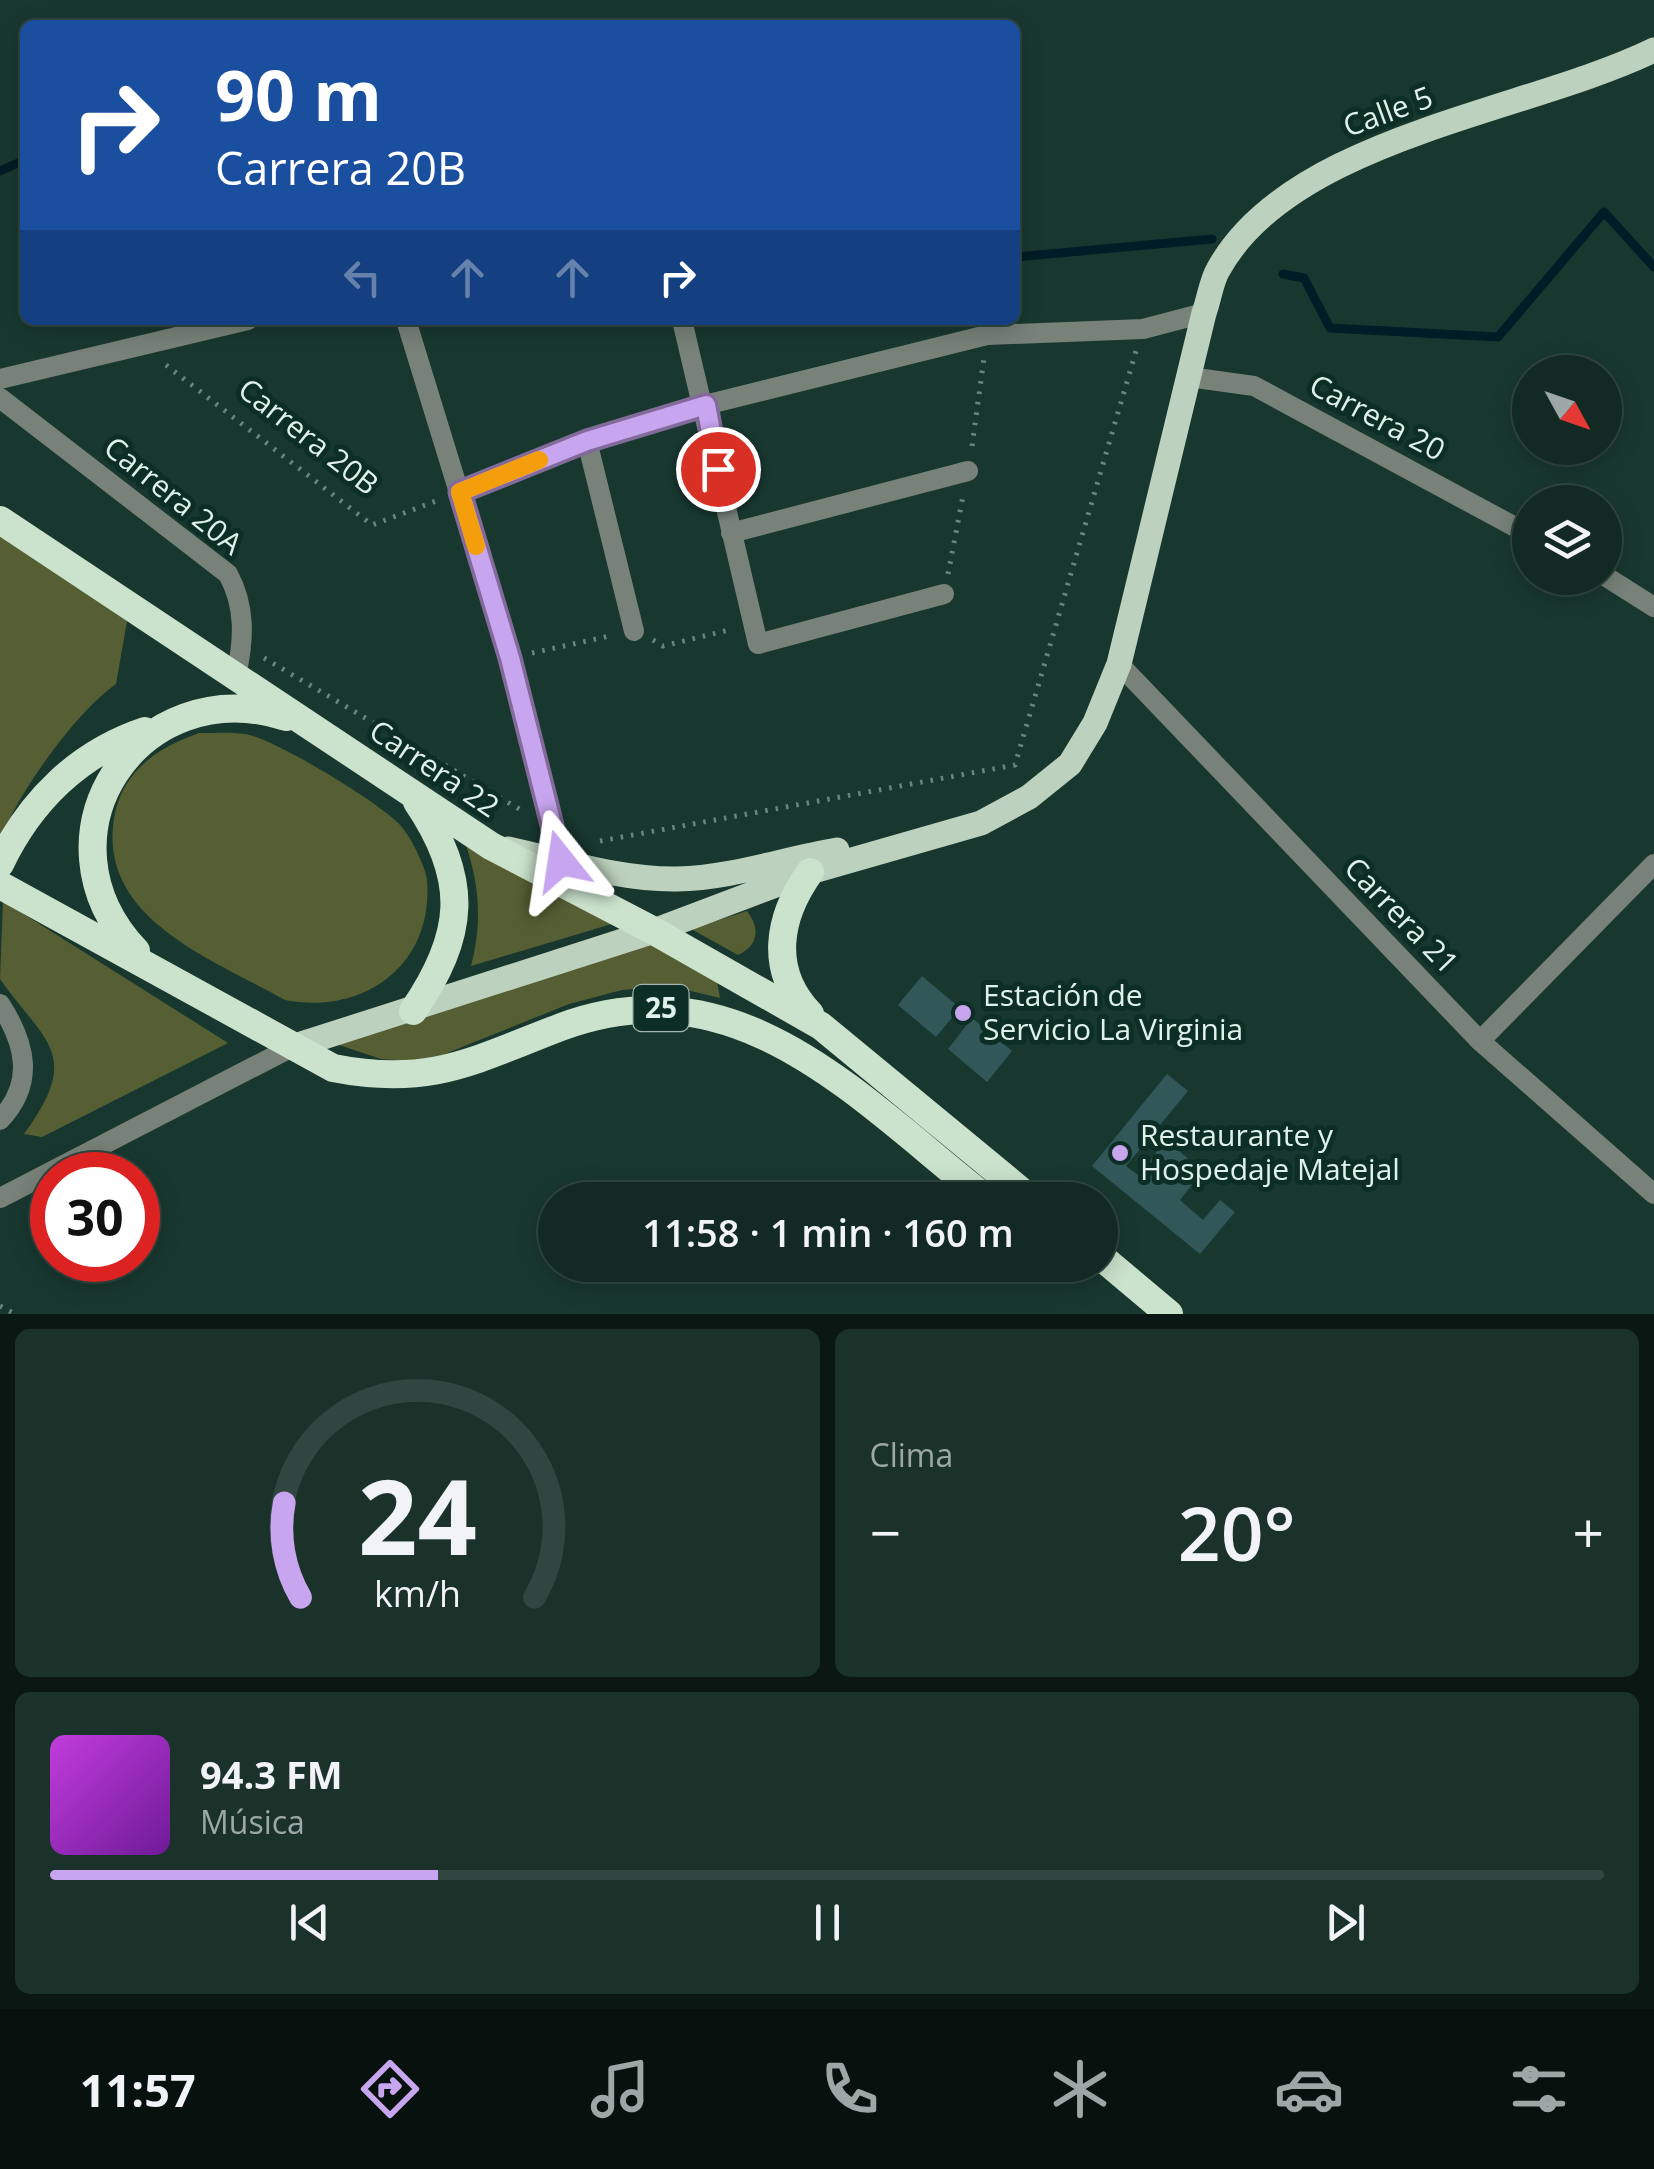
<!DOCTYPE html>
<html lang="es">
<head>
<meta charset="utf-8">
<style>
  body { margin:0; font-family:"Open Sans",sans-serif; background:#1b322b; color:#f1f3f6; height:100vh; display:flex; flex-direction:column; font-size:38px; white-space:nowrap }
  * { box-sizing:border-box; margin:0 }
  p { font-size:32px; color:#9ca7a6 }
  .icon { flex:none; width:55px; height:55px; fill:none; stroke:currentColor; stroke-width:2; stroke-linecap:round; stroke-linejoin:round }
  .map { position:relative; height:1314px; overflow:hidden }
  .sheet { display:flex; flex-direction:column; gap:15px; padding:15px; background:#0a1713; flex:1 }
  .sheet>* { flex:none }
  .guide { position:absolute; left:20px; top:20px; width:1000px; height:305px; border-radius:15px; box-shadow:0 5px 25px #0003,0 0 0 2px #314641; background:#1a4fa0; color:#fff; overflow:hidden }
  .needle { width:65px; rotate:130deg }
  .fabs { position:absolute; left:1512px; top:355px; display:grid; gap:20px }
  .fabs a { display:grid; place-items:center; width:110px; height:110px; border-radius:50%; background:#122a23; box-shadow:0 5px 25px #0003,0 0 0 2px #314641; font-size:50px }
  .speed { position:absolute; left:30px; top:1152px; display:flex; gap:20px; font-size:50px; font-weight:700; text-align:center }
  .speed>* { display:grid; place-content:center; width:130px; height:130px; border-radius:50%; background:#122a23; box-shadow:0 5px 25px #0003,0 0 0 2px #314641; line-height:1 }
  .speed .limit { border:15px solid #d22; background:#fff; color:#111 }
  .pin { position:absolute; display:grid; place-items:center; width:85px; height:85px; color:#fff; margin:-42px; border:5px solid #fff; border-radius:50%; box-shadow:0 2px 10px #0007 }
  .me { position:absolute; width:110px; margin:-55px; rotate:345deg; stroke-linejoin:round; filter:drop-shadow(0 0 8px #0008) }
  .turn { display:flex; align-items:center; gap:35px; height:210px; padding:0 30px; font-size:45px }
  .turn .icon { width:130px; height:130px; stroke-width:2.5 }
  .turn b { display:block; font-size:70px; line-height:85px }
  .lanes { display:flex; align-items:center; height:95px; padding:0 30px; background:#0003; justify-content:center; gap:50px; direction:ltr }
  .lanes .off { opacity:.35 }
  .big { font-size:75px; font-weight:600; line-height:1.1 }
  .sheet .tile { flex:1; display:flex; flex-direction:column; justify-content:center; gap:15px; min-width:0; padding:0 35px; border-radius:15px; background:#1b322b }
  .sheet .dial { align-items:center; gap:0 }
  .dial svg { height:260px; overflow:visible; fill:none; stroke:#314641; stroke-width:7; stroke-linecap:round; text-anchor:middle }
  .dial text { fill:#f1f3f6; stroke:none }
  .song { display:flex; align-items:center; gap:30px }
  .cover { width:120px; height:120px; border-radius:15px; background:linear-gradient(135deg,hsl(290 70% 55%),hsl(280 70% 35%)) }
  .played { height:10px; border-radius:5px; background:linear-gradient(90deg,#c8a5ef 25%,#314641 25%) }
  .keys { display:flex; justify-content:space-around; direction:ltr }
  .heat { display:flex; justify-content:space-between; align-items:center; font-size:55px; direction:ltr }
  .sheet .tiles { flex:1; display:grid; gap:15px; grid-template-columns:1fr 1fr }
  .tile:last-child { grid-column:span 2 }
  .trip { position:absolute; left:538px; top:1182px; width:580px; height:100px; border-radius:50px; background:#122a23; box-shadow:0 5px 25px #0003,0 0 0 2px #314641; font-weight:600; line-height:100px; text-align:center }
  .tab-bar { display:flex; height:160px; justify-content:space-around; align-items:center; background:#07110e; color:#9ca7a6 }
  .tab-bar .icon { width:70px; height:70px }
  .tab-bar .on { color:#c8a5ef }
  .tab-bar b { font-size:45px; color:#f1f3f6 }
  .map>svg:first-child { display:block }
  .green { fill:#555f33 }
  .lines { fill:none; stroke-linecap:round; stroke-linejoin:round }
  .stream { stroke:#001c26; stroke-width:9 }
  .building { fill:#325759 }
  .path { stroke:#6b857d; stroke-width:5; stroke-dasharray:2.5 8; stroke-linecap:butt }
  .minor { stroke:#788278; stroke-width:20 }
  .primary { stroke:#bdd2be; stroke-width:25 }
  .trunk { stroke:#cbe2cc; stroke-width:28 }
  .route-casing { stroke:#826b9b; stroke-width:25 }
  .route { stroke:#c8a5ef; stroke-width:18 }
  .slow { stroke:#f59e0b; stroke-width:18 }
  .poi-dot { fill:#c8a5ef; stroke:#0d2e25; stroke-width:4 }
  .labels { text-anchor:middle; stroke-width:10; stroke-linejoin:round; paint-order:stroke }
  .shield { fill:#0d2e25; stroke:#9fb6af; stroke-width:2.5 }
  .shield-label { font-size:28px; font-weight:bold; fill:#def1ea }
  .street-label { font-size:30px; fill:#def1ea; stroke:#0d2e25 }
  .poi-label { font-size:30px; fill:#def1ea; stroke:#0d2e25; text-anchor:start }
</style>
</head>
<body>
<div class="map">
<svg width="1654" height="1314" viewBox="0 0 1654 1314">
  <rect width="100%" height="100%" fill="#18382f"/>
  <!-- green -->
  <path class="green" d="M0 528 127 621 116 684C74 714 20 791 0 839Z
    M199 733C214 733 230 732 245 734 273 738 381 803 401 826 410 836 418 853 423 866 429 879 428 896 426 911 415 980 350 1013 285 1000 211 958 94 918 115 813 125 769 159 747 199 733Z
    M466 845 615 923 471 966C482 923 480 888 466 845Z
    M3 901 228 1043 42 1137 24 1134C83 1053 45 1043 0 979Z
    M747 911C760 928 759 945 738 955L691 929Z
    M656 938 716 976 720 998 670 986 622 990 569 1004 425 1062 381 1059 336 1044Z"/>
  <g class="lines">
    <!-- stream -->
    <path class="stream" d="M0 171 25 160
      M1015 257 1212 239
      M1283 274 1304 278 1330 328 1498 337 1604 212 1654 267"/>
  </g>
  <!-- building -->
  <path class="building" d="M922 976 960 1008 936 1037 898 1005Z
    M972 1018 1012 1051 987 1082 948 1049Z
    M1167 1074 1188 1091 1126 1166 1138 1175 1166 1140 1203 1171 1180 1200 1203 1220 1220 1200 1235 1212 1200 1254 1092 1166Z"/>
  <g class="lines">
    <!-- path -->
    <path class="path" d="M166 365 372 525 436 501
      M972 446 984 358
      M948 574 963 496
      M653 640 663 646 729 630
      M532 653 610 636
      M264 658 521 810
      M600 841 1015 765 1136 351
      M0 1306 15 1314"/>
    <!-- minor -->
    <path class="minor" d="M406 320 510 658 561 861
      M682 320 758 644 944 594
      M1189 377 1254 386 1530 535
      M0 379 248 320
      M0 398 228 574C246 607 244 640 236 676
      M587 441 634 631
      M460 492 587 441 705 405 987 335 1143 329 1204 313
      M731 533 968 471
      M1605 576 1654 607
      M1119 664 1480 1041 1654 1194
      M0 1004C26 1044 35 1083 0 1120
      M1480 1041 1654 864
      M0 1198 292 1047"/>
    <!-- primary -->
    <path class="primary" d="M508 849C563 861 621 880 677 879 731 878 784 859 837 850
      M292 1047 654 931 810 872 981 823 1029 797 1070 764 1095 723 1119 664 1204 313C1209 300 1211 282 1218 270 1290 138 1527 112 1654 50"/>
    <!-- trunk -->
    <path class="trunk" d="M0 520 491 846 654 931 821 1026 1032 1200
      M0 864C30 801 79 753 145 731
      M0 885 333 1068C430 1087 472 1061 561 1027 739 961 859 1099 988 1200
      M136 951C28 837 138 669 286 717
      M413 1011C465 935 470 880 417 802
      M810 1014C768 970 778 917 810 872
      M1100 1256 1169 1314"/>
  </g>
  <g class="lines">
    <defs>
      <path id="route" d="M561 861 510 658 460 492 587 441 706 405 718 469"/>
    </defs>
    <!-- route casing -->
    <use href="#route" class="route-casing"/>
    <!-- route -->
    <use href="#route" class="route"/>
    <!-- slow -->
    <path class="slow" d="M476 546 460 492 539 460"/>
  </g>
  <!-- markers -->
  <g class="poi-dot">
    <circle cx="963" cy="1013" r="10"/>
    <circle cx="1120" cy="1153" r="10"/>
  </g>
  <g class="labels">
    <!-- shield labels -->
    <rect class="shield" x="633.5" y="985" width="55" height="46" rx="8"/>
    <g class="shield-label">
      <text x="661" y="1018">25</text>
    </g>
    <!-- street labels -->
    <g class="street-label">
      <text transform="translate(1388 112) rotate(-20)" y="10">Calle 5</text>
      <text transform="translate(1377 418) rotate(28)" y="10">Carrera 20</text>
      <text transform="translate(308 437) rotate(38)" y="10">Carrera 20B</text>
      <text transform="translate(173 496) rotate(39)" y="10">Carrera 20A</text>
      <text transform="translate(434 769) rotate(34)" y="10">Carrera 22</text>
      <text transform="translate(1401 916) rotate(46)" y="10">Carrera 21</text>
    </g>
    <!-- poi labels -->
    <g class="poi-label">
      <text x="983" y="1006">Estación de<tspan x="983" dy="34">Servicio La Virginia</tspan></text>
      <text x="1140" y="1146">Restaurante y<tspan x="1140" dy="34">Hospedaje Matejal</tspan></text>
    </g>
  </g>
</svg>
<div class="fabs">
<a><svg class="needle" viewBox="-14 -14 28 28"><path d="M0-13l5 13h-10z" fill="#e53935"/><path d="M0 13l5-13h-10z" fill="#9ca7a6"/></svg></a>
<a><svg class="icon" aria-label="layers" viewBox="0 0 24 24"><path d="M12 4l9 5-9 5-9-5zM3 14l9 5 9-5"/></svg></a>
</div>
<div class="speed"><div class="limit">30</div></div>
<div class="pin" style="left:718px;top:469px;background:#d93025"><svg class="icon" aria-label="arrive" viewBox="0 0 24 24"><path d="M6 21V4h12l-3 4 3 4H6"/></svg></div>
<svg class="me" style="left:561px;top:861px" viewBox="-20 -20 40 40"><path d="M0-17L14 15 0 8-14 15z" fill="#c8a5ef" stroke="#fff" stroke-width="4"/></svg>
<div class="trip">11:58 · 1 min · 160 m</div>
<div class="guide">
<div class="turn"><svg class="icon" aria-label="right" viewBox="0 0 24 24"><path d="M7 20v-9h11M14 6l5 5-5 5"/></svg><div><b>90 m</b>Carrera 20B</div></div>
<div class="lanes"><svg class="icon off" aria-label="left" viewBox="0 0 24 24"><path d="M17 20v-9H6M10 6l-5 5 5 5"/></svg><svg class="icon off" aria-label="ahead" viewBox="0 0 24 24"><path d="M12 20V5M6 11l6-6 6 6"/></svg><svg class="icon off" aria-label="ahead" viewBox="0 0 24 24"><path d="M12 20V5M6 11l6-6 6 6"/></svg><svg class="icon" aria-label="right" viewBox="0 0 24 24"><path d="M7 20v-9h11M14 6l5 5-5 5"/></svg></div>
</div>
</div>
<section class="sheet">
<div class="tiles">
<div class="tile dial"><svg viewBox="0 0 100 80">
<path d="M14 69A42 42 0 1 1 86 69"/>
<path d="M14 69A42 42 0 0 1 9 40" stroke="#c8a5ef"/>
<text x="50" y="56" font-size="32" font-weight="700">24</text>
<text x="50" y="72" font-size="11">km/h</text>
</svg></div>
<div class="tile"><p>Clima</p>
<div class="heat"><a>−</a><b class="big">20°</b><a>+</a></div>
</div>
<div class="tile">
<div class="song"><i class="cover"></i><div><b>94.3 FM</b><p>Música</p></div></div>
<div class="played"></div>
<div class="keys"><svg class="icon" aria-label="previous" viewBox="0 0 24 24"><path d="M18 5L8 12l10 7zM5 5v14"/></svg><svg class="icon" aria-label="pause" viewBox="0 0 24 24"><path d="M8 5v14M16 5v14"/></svg><svg class="icon" aria-label="next" viewBox="0 0 24 24"><path d="M6 5l10 7-10 7zM19 5v14"/></svg></div>
</div>
</div>
</section>
<nav class="tab-bar">
<b>11:57</b>
<svg class="icon on" aria-label="directions" viewBox="0 0 24 24"><path d="M12 3l9 9-9 9-9-9zM9 14v-3h6M13 9l2 2-2 2"/></svg>
<svg class="icon" aria-label="music" viewBox="0 0 24 24"><path d="M9 18V5l10-2v13"/><circle cx="6" cy="18" r="3"/><circle cx="16" cy="16" r="3"/></svg>
<svg class="icon" aria-label="phone" viewBox="0 0 24 24"><path d="M5 4h4l2 5-3 2q2 4 5 5l2-3 5 2v4C11 20 4 13 5 4z"/></svg>
<svg class="icon" aria-label="climate" viewBox="0 0 24 24"><path d="M12 3v18M4 7l16 10M4 17L20 7"/></svg>
<svg class="icon" aria-label="car" viewBox="0 0 24 24"><path d="M5 17H2v-5l4-1 3-4h7l3 4 3 1v5h-3M9 17h6M6 11h13"/><circle cx="7" cy="17" r="2"/><circle cx="17" cy="17" r="2"/></svg>
<svg class="icon" aria-label="filters" viewBox="0 0 24 24"><path d="M4 7h16M4 17h16"/><circle cx="9" cy="7" r="2"/><circle cx="15" cy="17" r="2"/></svg>
</nav>
</body>
</html>
